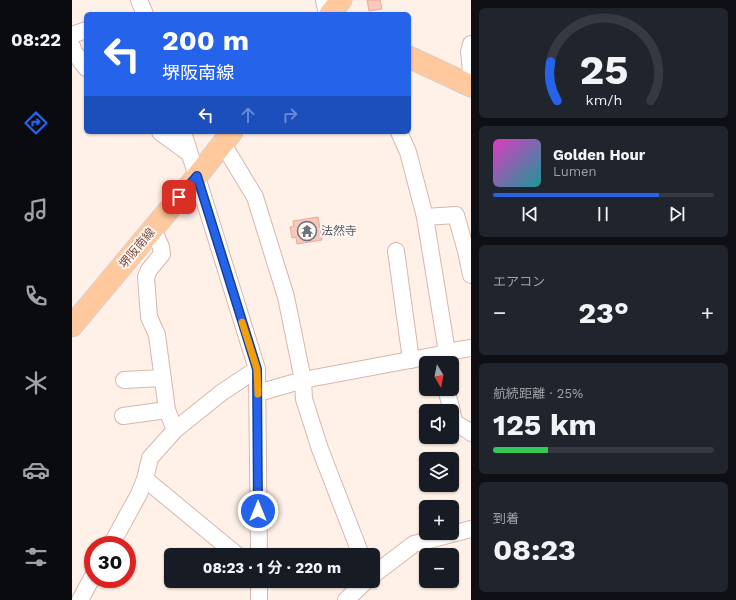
<!DOCTYPE html>
<html lang="ja">
<head>
<meta charset="utf-8">
<style>
  body { margin:0; font-family:"Work Sans","Noto Sans JP",sans-serif; background:#20242c; color:#f1f3f6; height:100vh; display:flex; flex-direction:column; font-size:15px; white-space:nowrap }
  * { box-sizing:border-box; margin:0 }
  p { font-size:13px; color:#9ea1a6 }
  .icon { flex:none; width:22px; height:22px; fill:none; stroke:currentColor; stroke-width:2; stroke-linecap:round; stroke-linejoin:round }
  .map { position:relative; flex:1; overflow:hidden }
  .panel { display:flex; flex-direction:column; gap:8px; padding:8px; background:#0d0f14; width:265px }
  .panel>* { flex:none }
  .banner { position:absolute; left:12px; top:12px; width:327px; height:122px; border-radius:6px; box-shadow:0 1px 3px #0004; background:#2563eb; color:#fff; overflow:hidden }
  .needle { width:26px; rotate:170deg }
  .tools { position:absolute; left:347px; top:356px; display:grid; gap:8px }
  .tools a { display:grid; place-items:center; width:40px; height:40px; border-radius:6px; background:#171b24; box-shadow:0 1px 3px #0004; font-size:20px }
  .speed { position:absolute; left:12px; top:536px; display:flex; gap:8px; font-size:20px; font-weight:700; text-align:center }
  .speed>* { display:grid; place-content:center; width:52px; height:52px; border-radius:50%; background:#171b24; box-shadow:0 1px 3px #0004; line-height:1 }
  .speed .limit { border:6px solid #d22; background:#fff; color:#111 }
  .pin { position:absolute; display:grid; place-items:center; width:34px; height:34px; color:#fff; margin:-17px; border-radius:8px; box-shadow:0 2px 6px #0006 }
  .me { position:absolute; width:44px; margin:-22px; rotate:0deg; stroke-linejoin:round; filter:drop-shadow(0 0 3px #0008) }
  .turn { display:flex; align-items:center; gap:14px; height:84px; padding:0 12px; font-size:18px }
  .turn .icon { width:52px; height:52px; stroke-width:2.5 }
  .turn b { display:block; font-size:28px; line-height:34px }
  .lanes { display:flex; align-items:center; height:38px; padding:0 12px; background:#0003; justify-content:center; gap:20px; direction:ltr }
  .lanes .off { opacity:.35 }
  .big { font-size:30px; font-weight:700; line-height:1.1 }
  .panel .tile { flex:1; display:flex; flex-direction:column; justify-content:center; gap:6px; min-width:0; padding:0 14px; border-radius:6px; background:#20242c }
  .panel .dial { align-items:center; gap:0 }
  .dial svg { height:104px; overflow:visible; fill:none; stroke:#363941; stroke-width:7; stroke-linecap:round; text-anchor:middle }
  .dial text { fill:#f1f3f6; stroke:none }
  .song { display:flex; align-items:center; gap:12px }
  .cover { width:48px; height:48px; border-radius:6px; background:linear-gradient(135deg,hsl(310 70% 55%),hsl(180 70% 35%)) }
  .played { height:4px; border-radius:2px; background:linear-gradient(90deg,#2563eb 75%,#363941 75%) }
  .keys { display:flex; justify-content:space-around; direction:ltr }
  .heat { display:flex; justify-content:space-between; align-items:center; font-size:22px; direction:ltr }
  .charge { height:6px; border-radius:3px; background:linear-gradient(90deg,#34c759 25%,#363941 0) }
  .trip { position:absolute; left:92px; top:548px; width:216px; height:40px; border-radius:6px; background:#171b24; box-shadow:0 1px 3px #0004; font-weight:700; line-height:40px; text-align:center }
  main { display:flex; flex:1; min-height:0 }
  .tabs { display:flex; flex-direction:column; width:72px; justify-content:space-around; align-items:center; background:#090b0e; color:#9ea1a6 }
  .tabs .icon { width:28px; height:28px }
  .tabs .current { color:#2563eb }
  .tabs b { font-size:18px; color:#f1f3f6 }
  .map>svg:first-child { display:block }
  .building { fill:#f7c8bb; stroke:#ecaa99 }
  .lines { fill:none; stroke-linecap:round; stroke-linejoin:round }
  .minor-casing { stroke:#d5b7ad; stroke-width:18 }
  .major-casing { stroke:#dacecb; stroke-width:23 }
  .minor { stroke:#fff; stroke-width:16 }
  .major { stroke:#ffc99d; stroke-width:21 }
  .route-casing { stroke:#184099; stroke-width:10 }
  .route { stroke:#2563eb; stroke-width:7 }
  .slow { stroke:#f59e0b; stroke-width:7 }
  .labels { text-anchor:middle; stroke-width:4; stroke-linejoin:round; paint-order:stroke }
  .worship-label { font-size:12px; fill:#5b616d; stroke:#fff6ef; text-anchor:start }
  .street-label { font-size:12px; fill:#7c5047; stroke:#fff6ef }
</style>
</head>
<body>
<main>
<nav class="tabs">
<b>08:22</b>
<svg class="icon current" aria-label="directions" viewBox="0 0 24 24"><path d="M12 3l9 9-9 9-9-9zM9 14v-3h6M13 9l2 2-2 2"/></svg>
<svg class="icon" aria-label="music" viewBox="0 0 24 24"><path d="M9 18V5l10-2v13"/><circle cx="6" cy="18" r="3"/><circle cx="16" cy="16" r="3"/></svg>
<svg class="icon" aria-label="phone" viewBox="0 0 24 24"><path d="M5 4h4l2 5-3 2q2 4 5 5l2-3 5 2v4C11 20 4 13 5 4z"/></svg>
<svg class="icon" aria-label="climate" viewBox="0 0 24 24"><path d="M12 3v18M4 7l16 10M4 17L20 7"/></svg>
<svg class="icon" aria-label="car" viewBox="0 0 24 24"><path d="M5 17H2v-5l4-1 3-4h7l3 4 3 1v5h-3M9 17h6M6 11h13"/><circle cx="7" cy="17" r="2"/><circle cx="17" cy="17" r="2"/></svg>
<svg class="icon" aria-label="filters" viewBox="0 0 24 24"><path d="M4 7h16M4 17h16"/><circle cx="9" cy="7" r="2"/><circle cx="15" cy="17" r="2"/></svg>
</nav>
<div class="map">
<svg width="399" height="600" viewBox="0 0 399 600">
  <rect width="100%" height="100%" fill="#fff1e7"/>
  <!-- building -->
  <path class="building" d="M295 0H308L310 9 297 11Z
    M246 217 250 240 225 244 224 237 220 238 218 227 222 226 221 221Z"/>
  <g class="lines">
    <defs>
      <path id="minor" d="M67 0 73 14
        M252 0 255 14
        M0 35 14 30
        M399 44 397 52 399 71
        M0 46 2 52 14 68
        M88 132 118 154
        M111 132 185 369 187 555
        M327 132 336 152 353 217 384 215 394 251 399 275
        M151 144 183 197 214 297 231 380 232 399 248 449 289 555
        M353 217 375 352
        M81 229 89 247 90 254 77 270 74 277 77 317 85 335 95 410 103 430
        M324 251 339 360
        M52 380 91 378
        M374 389 380 411
        M186 393 231 380 365 355 375 352 399 348
        M380 413 383 423 397 431 399 433
        M51 416 95 410
        M73 479 165 555
        M39 545 67 494 73 479 78 458 103 430 149 393 185 369
        M301 575 342 544 399 529
        M187 581V600
        M8 600 21 576
        M274 600 294 581"/>
      <path id="major" d="M258 14 269 0
        M337 57 399 86
        M0 326 125 176 160 132"/>
    </defs>
    <!-- minor casing -->
    <use href="#minor" class="minor-casing"/>
    <!-- major casing -->
    <use href="#major" class="major-casing"/>
    <!-- minor -->
    <use href="#minor" class="minor"/>
    <!-- major -->
    <use href="#major" class="major"/>
  </g>
  <g class="lines">
    <defs>
      <path id="route" d="M107 197 125 176 185 369 186 511"/>
    </defs>
    <!-- route casing -->
    <use href="#route" class="route-casing"/>
    <!-- route -->
    <use href="#route" class="route"/>
    <!-- slow -->
    <path class="slow" d="M170 322 185 369 186 394"/>
  </g>
  <!-- icons -->
  <defs>
    <symbol id="temple-ring" viewBox="-11 -11 22 22"><circle r="9.5" fill="#fff6ef" stroke="#6b7280" stroke-width="1.5"/><path d="M0-6L5-2H3V0L6.5 2.5H4V6H1.5V3h-3V6H-4V2.5H-6.5L-3 0V-2H-5Z" fill="#6b7280"/></symbol>
  </defs>
  <g fill-rule="evenodd">
    <use href="#temple-ring" x="224" y="220" width="22" height="22"/>
  </g>
  <g class="labels">
    <!-- worship labels -->
    <g class="worship-label">
      <text x="249" y="235">法然寺</text>
    </g>
    <!-- street labels -->
    <g class="street-label">
      <text transform="translate(65 248) rotate(-50)" y="4">堺阪南線</text>
    </g>
  </g>
</svg>
<div class="tools">
<a><svg class="needle" viewBox="-14 -14 28 28"><path d="M0-13l5 13h-10z" fill="#e53935"/><path d="M0 13l5-13h-10z" fill="#9ea1a6"/></svg></a>
<a><svg class="icon" aria-label="sound" viewBox="0 0 24 24"><path d="M4 9h4l5-4v14l-5-4H4zM17 9q2 3 0 6"/></svg></a>
<a><svg class="icon" aria-label="layers" viewBox="0 0 24 24"><path d="M12 4l9 5-9 5-9-5zM3 14l9 5 9-5"/></svg></a>
<a>+</a>
<a>−</a>
</div>
<div class="speed"><div class="limit">30</div></div>
<div class="pin" style="left:107px;top:197px;background:#d93025"><svg class="icon" aria-label="arrive" viewBox="0 0 24 24"><path d="M6 21V4h12l-3 4 3 4H6"/></svg></div>
<svg class="me" style="left:186px;top:511px" viewBox="-20 -20 40 40"><circle r="17" fill="#2563eb" stroke="#fff" stroke-width="3"/><path d="M0-11L8 9 0 5-8 9z" fill="#fff"/></svg>
<div class="trip">08:23 · 1 分 · 220 m</div>
<div class="banner">
<div class="turn"><svg class="icon" aria-label="left" viewBox="0 0 24 24"><path d="M17 20v-9H6M10 6l-5 5 5 5"/></svg><div><b>200 m</b>堺阪南線</div></div>
<div class="lanes"><svg class="icon" aria-label="left" viewBox="0 0 24 24"><path d="M17 20v-9H6M10 6l-5 5 5 5"/></svg><svg class="icon off" aria-label="ahead" viewBox="0 0 24 24"><path d="M12 20V5M6 11l6-6 6 6"/></svg><svg class="icon off" aria-label="right" viewBox="0 0 24 24"><path d="M7 20v-9h11M14 6l5 5-5 5"/></svg></div>
</div>
</div>
<section class="panel">
<div class="tile dial"><svg viewBox="0 0 100 80">
<path d="M14 69A42 42 0 1 1 86 69"/>
<path d="M14 69A42 42 0 0 1 9 39" stroke="#2563eb"/>
<text x="50" y="56" font-size="32" font-weight="700">25</text>
<text x="50" y="72" font-size="11">km/h</text>
</svg></div>
<div class="tile">
<div class="song"><i class="cover"></i><div><b>Golden Hour</b><p>Lumen</p></div></div>
<div class="played"></div>
<div class="keys"><svg class="icon" aria-label="previous" viewBox="0 0 24 24"><path d="M18 5L8 12l10 7zM5 5v14"/></svg><svg class="icon" aria-label="pause" viewBox="0 0 24 24"><path d="M8 5v14M16 5v14"/></svg><svg class="icon" aria-label="next" viewBox="0 0 24 24"><path d="M6 5l10 7-10 7zM19 5v14"/></svg></div>
</div>
<div class="tile"><p>エアコン</p>
<div class="heat"><a>−</a><b class="big">23°</b><a>+</a></div>
</div>
<div class="tile"><p>航続距離 · 25%</p><b class="big">125 km</b><div class="charge"></div></div>
<div class="tile"><p>到着</p><b class="big">08:23</b></div>
</section>
</main>
</body>
</html>
